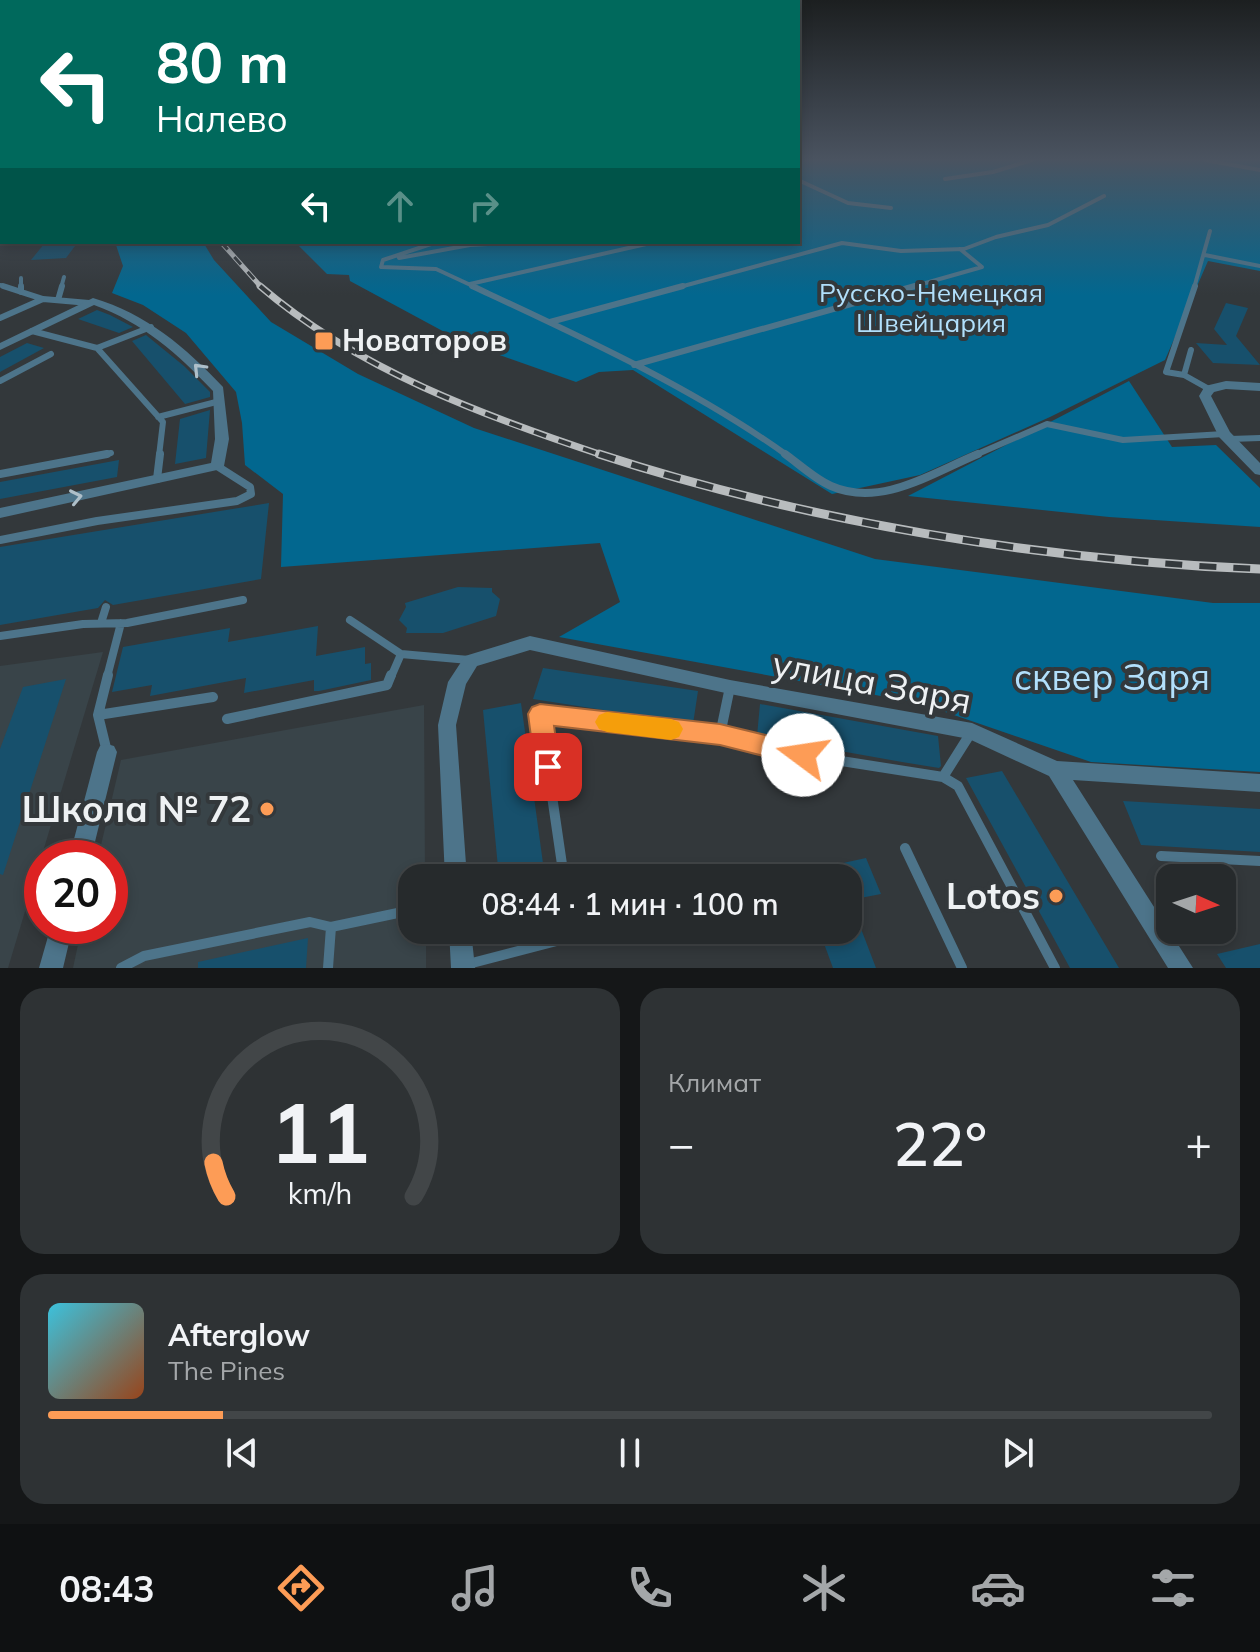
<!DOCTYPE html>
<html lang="ru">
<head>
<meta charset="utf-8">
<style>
  body { margin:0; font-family:Mulish,sans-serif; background:#2e3234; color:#f1f3f6; height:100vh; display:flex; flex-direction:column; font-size:30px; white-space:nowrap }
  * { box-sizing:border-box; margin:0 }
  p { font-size:26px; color:#a4a7a9 }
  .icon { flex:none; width:44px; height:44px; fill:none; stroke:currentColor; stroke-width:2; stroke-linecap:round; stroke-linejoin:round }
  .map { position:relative; height:968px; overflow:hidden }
  .sheet { display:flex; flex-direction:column; gap:20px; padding:20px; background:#151718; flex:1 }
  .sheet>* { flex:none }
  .banner { position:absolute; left:0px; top:0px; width:800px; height:244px; box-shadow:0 4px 12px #0003,0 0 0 2px #424648; background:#00695c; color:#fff; overflow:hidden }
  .needle { width:52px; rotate:93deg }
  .controls { position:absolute; left:1156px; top:864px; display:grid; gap:16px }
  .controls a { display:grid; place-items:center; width:80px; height:80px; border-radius:16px; background:#262a2c; box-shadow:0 4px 12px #0003,0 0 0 2px #424648; font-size:40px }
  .speed { position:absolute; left:24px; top:840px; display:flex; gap:16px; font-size:40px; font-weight:700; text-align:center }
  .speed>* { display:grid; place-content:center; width:104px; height:104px; border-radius:50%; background:#262a2c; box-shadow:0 4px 12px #0003,0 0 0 2px #424648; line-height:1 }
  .speed .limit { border:12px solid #d22; background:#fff; color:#111 }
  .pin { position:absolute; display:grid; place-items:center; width:68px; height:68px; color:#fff; margin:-34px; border-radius:16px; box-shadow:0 4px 12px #0006 }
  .me { position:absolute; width:88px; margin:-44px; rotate:284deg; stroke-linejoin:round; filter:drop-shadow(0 0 6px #0008) }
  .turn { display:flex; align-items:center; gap:28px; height:168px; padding:0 24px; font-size:36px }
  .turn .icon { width:104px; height:104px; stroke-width:2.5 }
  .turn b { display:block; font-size:56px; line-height:68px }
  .lanes { display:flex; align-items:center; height:76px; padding:0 24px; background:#0003; justify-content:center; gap:40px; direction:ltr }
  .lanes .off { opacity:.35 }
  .big { font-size:60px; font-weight:600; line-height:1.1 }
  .sheet .card { flex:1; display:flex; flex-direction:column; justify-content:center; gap:12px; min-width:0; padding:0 28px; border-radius:24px; background:#2e3234 }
  .sheet .dial { align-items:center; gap:0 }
  .dial svg { height:208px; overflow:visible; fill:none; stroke:#424648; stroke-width:7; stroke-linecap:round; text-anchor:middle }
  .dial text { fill:#f1f3f6; stroke:none }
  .song { display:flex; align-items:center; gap:24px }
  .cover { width:96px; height:96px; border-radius:12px; background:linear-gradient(135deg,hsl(190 70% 55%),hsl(20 70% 35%)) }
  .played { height:8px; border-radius:4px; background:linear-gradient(90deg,#fd9c56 15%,#424648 15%) }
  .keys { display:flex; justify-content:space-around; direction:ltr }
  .heat { display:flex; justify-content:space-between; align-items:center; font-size:44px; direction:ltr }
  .sheet .tiles { flex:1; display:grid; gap:20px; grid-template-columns:1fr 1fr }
  .card:last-child { grid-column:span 2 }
  .trip { position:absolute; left:398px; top:864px; width:464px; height:80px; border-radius:24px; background:#262a2c; box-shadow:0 4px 12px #0003,0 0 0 2px #424648; font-weight:600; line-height:80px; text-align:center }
  .menu { display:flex; height:128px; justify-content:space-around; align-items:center; background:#0f1112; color:#a4a7a9 }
  .menu .icon { width:56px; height:56px }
  .menu .on { color:#fd9c56 }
  .menu b { font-size:36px; color:#f1f3f6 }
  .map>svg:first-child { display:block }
  .built { fill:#394449 }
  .green { fill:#02678f }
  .building { fill:#17506c }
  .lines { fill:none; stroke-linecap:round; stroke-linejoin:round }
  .lane-far3 { stroke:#4d748a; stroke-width:4 }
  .lane-far2 { stroke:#4d748a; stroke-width:6 }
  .lane-far1 { stroke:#4d748a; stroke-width:8 }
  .lane { stroke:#4d748a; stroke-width:10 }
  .street { fill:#4d748a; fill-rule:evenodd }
  .rail-far2-casing { stroke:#b8bcbe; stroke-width:5 }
  .rail-far1-casing { stroke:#b8bcbe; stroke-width:7 }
  .rail-casing { stroke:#b8bcbe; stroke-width:9 }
  .rail-far2 { stroke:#33383b; stroke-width:3; stroke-dasharray:10; stroke-linecap:butt }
  .rail-far1 { stroke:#33383b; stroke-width:4; stroke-dasharray:13; stroke-linecap:butt }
  .rail { stroke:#33383b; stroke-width:6; stroke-dasharray:17; stroke-linecap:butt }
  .oneway { stroke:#aebfc9 }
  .route { fill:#fd9c56; stroke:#a46538; stroke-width:2 }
  .slow { fill:#f59e0b }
  .poi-dot { fill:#fd9c56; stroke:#33383b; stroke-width:3 }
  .labels { text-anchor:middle; stroke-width:8; stroke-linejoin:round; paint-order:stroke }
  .far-park-label { font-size:26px; fill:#b1dffb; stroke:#33383b }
  .poi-label { font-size:30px; font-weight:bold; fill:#eef1f3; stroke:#33383b; text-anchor:start }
  .near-park-label { font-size:36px; fill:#b1dffb; stroke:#33383b }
  .near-street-label { font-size:36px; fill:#eef1f3; stroke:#33383b }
  .near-poi-label { font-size:36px; font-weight:bold; fill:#eef1f3; stroke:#33383b; text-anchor:end }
</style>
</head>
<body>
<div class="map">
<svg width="1260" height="968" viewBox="0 0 1260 968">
  <rect width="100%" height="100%" fill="#33383b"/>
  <!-- built -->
  <path class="built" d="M103 652 8 968H0V666Z
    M424 705 425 878H412V930H426V968H73L82 926H110V858H98L121 760Z"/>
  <!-- green -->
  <path class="green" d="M798 160H1260V271L1208 261 1165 360 1050 417 920 475 832 494 633 370 599 372 576 382 463 342 350 281 349 275 327 274 295 242H798Z
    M115 242H203L214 260 271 322 358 374 474 428 875 559 1213 603H1260V772L1091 762 919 703 559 637 620 602 600 543 281 567 283 494 245 465 242 423 236 392 186 333 143 305 112 293 123 266Z
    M1129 381 1172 447 1216 445 1260 488V527L1109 517 908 496Z"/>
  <!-- building -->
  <path class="building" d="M78 242 66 258 31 260 44 244Z
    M1226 303 1248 308 1236 336 1260 365 1213 363 1196 343 1227 345 1214 329Z
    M97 310 110 315 133 327 119 333 78 319Z
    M146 335 184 366 210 392V397L185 404 132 341Z
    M27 343 44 348 0 372V357Z
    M210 410 206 458 175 464 180 419Z
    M119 460 117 477 0 499V482Z
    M269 503 261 579 113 605 105 600 98 608 0 625V547Z
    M458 587 492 588V592L500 599 496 616 443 633H406L407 628 399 620 406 607 405 603Z
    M318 626 316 656 365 647V664L371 663V680L319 691H314V680L244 693 246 678 150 696 152 685 112 692 123 647 230 628 228 642Z
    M543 668 698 691 693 724 533 699Z
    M66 679 3 875 0 874V749L23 687Z
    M521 703 531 775 545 878H499L483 710Z
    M760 704 938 736 941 766 939 768 902 762 757 736Z
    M1002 771 1119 968H1070L966 778Z
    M1123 801 1260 809V852L1141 845Z
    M866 858 881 894 850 900 876 968H833L819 930H848V878H839L834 865Z
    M308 938 306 968H198V962Z
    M1260 944V968H1226L1217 954Z"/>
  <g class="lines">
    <!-- lane-far3 -->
    <path class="lane-far3" d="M1205 160 1260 170
      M945 179 993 172 1032 160
      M798 180 848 203 891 208
      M437 242 383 260 381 267 436 269 477 288
      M1205 255 1260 266
      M399 258 470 245 522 242
      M21 278V288
      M470 284 655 242
      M0 285 9 288
      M61 288 64 277
      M676 288 842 243 901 251 964 249 996 237 1048 225 1104 196
      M908 288 982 267 960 249
      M1194 288 1210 231"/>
    <!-- lane-far2 -->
    <path class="lane-far2" d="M3 286 43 299
      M21 286V292
      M472 286C577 335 694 388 788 456
      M1195 286 1166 372 1184 375 1209 389
      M58 300 62 286
      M0 318 43 299 89 303
      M550 322 683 286
      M32 331 97 348 163 422 159 456
      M97 348 151 327
      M634 365 915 286
      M1184 375 1191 350
      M0 381 51 354
      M158 417 220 401
      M1230 439 1260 438
      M97 456 111 453
      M973 456 1047 424 1123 440 1224 434"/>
    <!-- lane-far1 -->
    <path class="lane-far1" d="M785 454C799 464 815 479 831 486 881 508 932 473 978 454
      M0 474 107 454
      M157 479 160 454
      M0 540 97 521 237 501 251 494 250 487 217 466
      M350 620 401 654 469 660
      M101 623 106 607
      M0 636 83 624 127 623 243 600
      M107 677 121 623
      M391 677 401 654"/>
    <!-- lane -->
    <path class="lane" d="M98 715 213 697
      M227 719 387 685 391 675
      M972 731 943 777 958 786 1055 968
      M720 735 730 687
      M107 752 98 715 108 675
      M905 848 962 968
      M1161 856 1260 861
      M564 878 540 714 720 735 803 755 943 777
      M468 964 572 937 571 930
      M121 968 144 956 310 922 331 927
      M328 968 331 927 412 910"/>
    <!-- street -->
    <path class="street" d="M93 298C147 314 185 347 223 387L229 439 224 466 217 470 0 518V508L211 463 215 439 213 391C177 353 143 323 94 305L0 350V343Z
      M1226 381 1260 383V391L1226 389 1214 392 1211 396 1230 432 1260 463V475L1255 474 1219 437 1199 396 1205 386Z
      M530 636 730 680 972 723 1057 761 1260 774V792L1073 780 1193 968H1168L1049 776 969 739 730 694 530 650 477 666 466 684 456 725 467 878H445L438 725 448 682 465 656Z
      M107 744 114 746 117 752 91 858H69L97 752 100 746Z
      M51 926H73L63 968H39Z
      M449 930H471L475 968H451Z"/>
    <defs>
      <path id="rail-far2" d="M221 242 262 288"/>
      <path id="rail-far1" d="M260 286C358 370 484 416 605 456"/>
      <path id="rail" d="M599 454C803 521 1045 561 1260 569"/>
    </defs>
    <!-- rail-far2 casing -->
    <use href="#rail-far2" class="rail-far2-casing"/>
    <!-- rail-far1 casing -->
    <use href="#rail-far1" class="rail-far1-casing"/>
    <!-- rail casing -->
    <use href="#rail" class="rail-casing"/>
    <!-- rail-far2 -->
    <use href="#rail-far2" class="rail-far2"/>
    <!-- rail-far1 -->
    <use href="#rail-far1" class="rail-far1"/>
    <!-- rail -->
    <use href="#rail" class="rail"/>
  </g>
  <!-- one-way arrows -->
  <defs><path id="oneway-chevron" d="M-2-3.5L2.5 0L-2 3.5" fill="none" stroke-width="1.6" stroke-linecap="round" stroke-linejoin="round" transform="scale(2)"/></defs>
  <g class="oneway">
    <use href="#oneway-chevron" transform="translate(199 369) rotate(-134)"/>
    <use href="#oneway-chevron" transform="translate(76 497) rotate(-12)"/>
  </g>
  <!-- sky -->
  <linearGradient id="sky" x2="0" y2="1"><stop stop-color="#1c1f20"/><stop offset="0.54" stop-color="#4a5360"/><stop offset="1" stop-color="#4a5360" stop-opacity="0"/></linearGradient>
  <rect width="1260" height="295" fill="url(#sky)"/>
  <!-- route -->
  <path class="route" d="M540 704 720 724 803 744 812 747 815 755 812 763 803 766 720 745 554 726 560 767 557 775 548 779 539 775 535 767 528 714 532 707Z"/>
  <!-- slow -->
  <path class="slow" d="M607 712 671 719 679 722 683 729 679 737 671 740 607 732 599 729 595 722 599 715Z"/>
  <!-- markers -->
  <g class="poi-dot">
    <rect x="314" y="331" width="20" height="20" rx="4"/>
    <circle cx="267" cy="809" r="8"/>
    <circle cx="1056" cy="896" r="8"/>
  </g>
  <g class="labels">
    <!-- far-park labels -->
    <g class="far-park-label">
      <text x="931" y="302">Русско-Немецкая<tspan x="931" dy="30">Швейцария</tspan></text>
    </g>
    <!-- poi labels -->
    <g class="poi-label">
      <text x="342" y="351">Новаторов</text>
    </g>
    <!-- near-park labels -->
    <g class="near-park-label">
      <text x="1112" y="690">сквер Заря</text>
    </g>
    <!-- near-street labels -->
    <g class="near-street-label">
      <text transform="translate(872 682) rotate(11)" y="13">улица Заря</text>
    </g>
    <!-- near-poi labels -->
    <g class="near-poi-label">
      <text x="251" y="822">Школа № 72</text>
      <text x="1040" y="909">Lotos</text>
    </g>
  </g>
</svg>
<div class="controls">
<a><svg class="needle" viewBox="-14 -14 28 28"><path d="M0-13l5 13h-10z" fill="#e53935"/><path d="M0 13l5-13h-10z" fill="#a4a7a9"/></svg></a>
</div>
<div class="speed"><div class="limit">20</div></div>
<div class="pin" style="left:548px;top:767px;background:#d93025"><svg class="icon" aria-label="arrive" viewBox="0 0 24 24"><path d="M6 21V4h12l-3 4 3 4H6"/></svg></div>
<svg class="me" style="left:803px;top:755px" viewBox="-20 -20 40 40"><circle r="19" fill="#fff"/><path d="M0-13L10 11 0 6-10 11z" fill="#fd9c56"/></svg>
<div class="trip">08:44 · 1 мин · 100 m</div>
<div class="banner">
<div class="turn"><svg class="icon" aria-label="left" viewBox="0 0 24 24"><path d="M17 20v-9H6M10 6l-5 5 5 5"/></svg><div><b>80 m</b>Налево</div></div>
<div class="lanes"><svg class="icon" aria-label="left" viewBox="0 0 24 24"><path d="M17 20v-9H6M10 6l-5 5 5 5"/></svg><svg class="icon off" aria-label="ahead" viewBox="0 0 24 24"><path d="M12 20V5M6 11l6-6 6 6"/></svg><svg class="icon off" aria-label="right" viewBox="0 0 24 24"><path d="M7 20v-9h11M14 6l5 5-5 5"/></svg></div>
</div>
</div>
<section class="sheet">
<div class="tiles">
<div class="card dial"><svg viewBox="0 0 100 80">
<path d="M14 69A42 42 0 1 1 86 69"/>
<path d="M14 69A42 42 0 0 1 9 56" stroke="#fd9c56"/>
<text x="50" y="56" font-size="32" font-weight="700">11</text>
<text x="50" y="72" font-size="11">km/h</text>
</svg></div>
<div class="card"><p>Климат</p>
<div class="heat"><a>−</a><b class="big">22°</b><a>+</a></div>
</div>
<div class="card">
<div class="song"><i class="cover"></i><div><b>Afterglow</b><p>The Pines</p></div></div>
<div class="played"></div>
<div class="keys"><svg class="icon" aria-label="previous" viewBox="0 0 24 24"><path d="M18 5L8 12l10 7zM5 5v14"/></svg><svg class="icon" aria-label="pause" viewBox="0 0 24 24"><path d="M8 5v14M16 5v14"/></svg><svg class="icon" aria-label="next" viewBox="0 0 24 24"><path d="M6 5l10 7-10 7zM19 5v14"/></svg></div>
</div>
</div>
</section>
<nav class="menu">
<b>08:43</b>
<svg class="icon on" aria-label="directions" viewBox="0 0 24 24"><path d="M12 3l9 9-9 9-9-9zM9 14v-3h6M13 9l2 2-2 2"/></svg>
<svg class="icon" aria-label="music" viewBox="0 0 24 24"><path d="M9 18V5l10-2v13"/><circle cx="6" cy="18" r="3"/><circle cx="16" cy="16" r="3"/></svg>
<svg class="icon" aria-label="phone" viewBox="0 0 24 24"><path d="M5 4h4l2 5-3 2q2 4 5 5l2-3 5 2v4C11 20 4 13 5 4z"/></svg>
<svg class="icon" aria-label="climate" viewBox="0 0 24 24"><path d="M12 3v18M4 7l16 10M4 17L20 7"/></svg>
<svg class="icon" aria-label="car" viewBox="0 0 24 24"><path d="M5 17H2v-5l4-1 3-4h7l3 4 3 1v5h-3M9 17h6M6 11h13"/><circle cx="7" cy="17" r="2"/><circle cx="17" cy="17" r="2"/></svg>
<svg class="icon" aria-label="filters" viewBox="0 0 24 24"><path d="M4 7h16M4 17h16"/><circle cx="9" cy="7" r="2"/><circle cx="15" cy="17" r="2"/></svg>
</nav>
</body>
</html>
